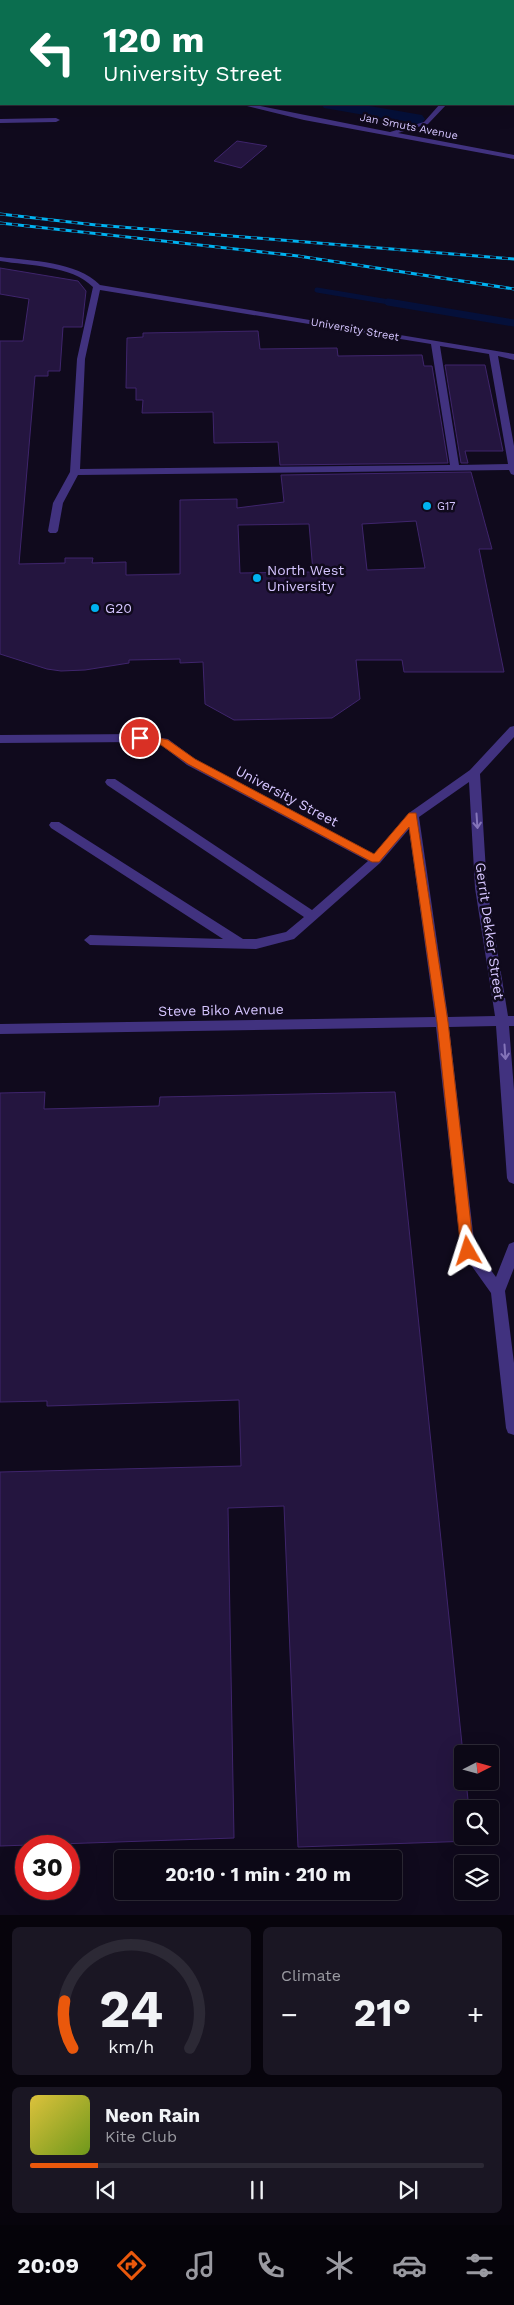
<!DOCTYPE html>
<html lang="en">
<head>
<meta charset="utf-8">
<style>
  body { margin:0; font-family:"Work Sans",sans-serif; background:#1a1623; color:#f1f3f6; height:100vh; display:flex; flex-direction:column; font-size:19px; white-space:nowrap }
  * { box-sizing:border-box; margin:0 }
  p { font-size:16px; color:#9a9aa1 }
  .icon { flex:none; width:28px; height:28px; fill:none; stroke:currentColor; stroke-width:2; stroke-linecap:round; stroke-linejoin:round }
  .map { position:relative; height:1915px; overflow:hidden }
  .drawer { display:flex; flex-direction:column; gap:12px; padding:12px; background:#07040c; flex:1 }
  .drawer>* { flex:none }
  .top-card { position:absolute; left:0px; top:0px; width:515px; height:105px; box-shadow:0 5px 20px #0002,0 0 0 1px #2c2935; background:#0b6e4f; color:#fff; overflow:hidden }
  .needle { width:32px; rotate:84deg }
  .buttons { position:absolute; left:454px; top:1745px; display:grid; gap:10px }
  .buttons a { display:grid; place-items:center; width:45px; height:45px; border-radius:5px; background:#0c0816; box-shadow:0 5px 20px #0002,0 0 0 1px #2c2935; font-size:25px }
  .speed { position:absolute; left:15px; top:1835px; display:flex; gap:10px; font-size:25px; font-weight:700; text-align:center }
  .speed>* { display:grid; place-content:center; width:65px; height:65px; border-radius:50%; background:#0c0816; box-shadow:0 5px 20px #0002,0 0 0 1px #2c2935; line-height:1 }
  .speed .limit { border:8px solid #d22; background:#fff; color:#111 }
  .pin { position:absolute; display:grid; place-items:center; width:42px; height:42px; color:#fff; margin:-21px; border:2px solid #fff; border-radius:50%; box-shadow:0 1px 5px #0007 }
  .me { position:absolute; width:55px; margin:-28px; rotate:354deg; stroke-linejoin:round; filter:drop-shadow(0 0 4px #0008) }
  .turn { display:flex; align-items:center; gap:18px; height:105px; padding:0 20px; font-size:22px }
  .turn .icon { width:65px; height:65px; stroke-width:2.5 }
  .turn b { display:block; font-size:35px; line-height:42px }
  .big { font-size:38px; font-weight:700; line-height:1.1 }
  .drawer .card { flex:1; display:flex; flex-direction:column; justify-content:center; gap:8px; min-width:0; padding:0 18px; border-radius:8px; background:#1a1623 }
  .drawer .dial { align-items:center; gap:0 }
  .dial svg { height:130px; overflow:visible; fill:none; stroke:#2c2935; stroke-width:7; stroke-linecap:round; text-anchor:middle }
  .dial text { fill:#f1f3f6; stroke:none }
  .song { display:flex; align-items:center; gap:15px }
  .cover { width:60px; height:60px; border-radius:8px; background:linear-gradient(135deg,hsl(50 70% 55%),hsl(80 70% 35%)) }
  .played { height:5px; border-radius:2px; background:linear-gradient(90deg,#ea580c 15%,#2c2935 15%) }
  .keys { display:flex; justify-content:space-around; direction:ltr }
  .heat { display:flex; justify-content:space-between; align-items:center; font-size:28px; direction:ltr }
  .drawer .tiles { flex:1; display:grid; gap:12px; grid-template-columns:1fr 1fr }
  .card:last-child { grid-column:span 2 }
  .trip { position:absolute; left:114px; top:1850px; width:288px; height:50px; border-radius:5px; background:#0c0816; box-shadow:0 5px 20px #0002,0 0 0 1px #2c2935; font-weight:700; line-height:50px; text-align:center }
  .tab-bar { display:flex; height:80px; justify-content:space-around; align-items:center; background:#050309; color:#9a9aa1 }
  .tab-bar .icon { width:35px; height:35px }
  .tab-bar .current { color:#ea580c }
  .tab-bar b { font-size:22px; color:#f1f3f6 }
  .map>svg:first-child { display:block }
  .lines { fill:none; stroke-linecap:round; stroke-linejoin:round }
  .stream-far1 { stroke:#05103a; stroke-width:5 }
  .stream { stroke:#05103a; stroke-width:7 }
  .canal { fill:#05103a; fill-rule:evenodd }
  .building { fill:#24153f; stroke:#3f256c; fill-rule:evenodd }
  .minor { fill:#41327f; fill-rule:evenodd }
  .rail-casing { stroke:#00b2f0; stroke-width:3 }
  .rail { stroke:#100a1d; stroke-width:2; stroke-dasharray:6; stroke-linecap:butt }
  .oneway { stroke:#8474b9 }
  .route { fill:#ea580c; stroke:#983908 }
  .poi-dot { fill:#00b2f0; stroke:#100a1d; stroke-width:2 }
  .labels { text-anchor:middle; stroke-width:5; stroke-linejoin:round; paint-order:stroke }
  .far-street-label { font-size:11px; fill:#d5c5ff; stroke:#100a1d }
  .far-poi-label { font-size:11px; fill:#d5c5ff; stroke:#100a1d; text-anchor:start }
  .poi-label { font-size:14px; fill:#d5c5ff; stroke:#100a1d; text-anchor:start }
  .street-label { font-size:14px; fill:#d5c5ff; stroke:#100a1d }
</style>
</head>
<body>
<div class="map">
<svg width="514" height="1915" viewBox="0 0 514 1915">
  <rect width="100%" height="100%" fill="#100a1d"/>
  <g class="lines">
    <!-- stream-far1 -->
    <path class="stream-far1" d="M317 290 395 303"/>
    <!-- stream -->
    <path class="stream" d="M388 302 514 323"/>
    <!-- canal -->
    <path class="canal" d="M0 49H1V59H0Z
      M321 104H358L416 114 422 115 425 119 422 123 416 124 330 109 324 108Z"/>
  </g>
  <!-- building -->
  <path class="building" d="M237 141 267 146 241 168 214 161Z
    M0 268 78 281 86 291 82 327H63L60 371H48V376H35L19 564 65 563V558H93L92 563 126 562V575L180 574V500L237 499V508L284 502 281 475 471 472 492 549H479L504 672H404L402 660H356L360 699 332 718 234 720 205 704 203 662 180 663V659L129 660V663L85 670 61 671 47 669 0 654V341H23L29 299 0 294ZM416 521 425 568 367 570 362 524ZM309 524 313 572 240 573 238 525Z
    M258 331 260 349 337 348 338 356 422 355 424 366H432L448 463 280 465 278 442 214 443 213 412 142 413 143 400H136V388H126L127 338 143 337V333Z
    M445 365H485L503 451H465L468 463H461Z
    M45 1092 44 1109 159 1106 160 1097 395 1092 463 1754 462 1781H466L469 1809H462V1836H472V1841L298 1847 284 1506 228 1508 234 1838 0 1846V1472L241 1466 239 1400 47 1406V1401L0 1402V1093Z"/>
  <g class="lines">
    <!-- minor -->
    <path class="minor" d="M181 0H191L192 1H182Z
      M0 45H1V50H0Z
      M239 104H250L390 132 424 122 440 104H447L428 124 398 133 514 155V159L304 120Z
      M0 119 56 118 60 120 56 122 0 123Z
      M0 257C31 261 76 261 100 285L514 354V360L498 356 514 446V475L511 474 509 470 78 475 63 503 58 531 56 533H50L48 531 53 503 70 472 77 359 93 287C71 265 29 266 0 261ZM100 290 431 344 450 465 80 469 85 359ZM440 346 489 354 508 464 459 465Z
      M514 726V737L480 774 487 888 508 1016H514V1026H509L514 1090V1184L509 1182 507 1178 496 1026 449 1027 475 1249 496 1277 509 1244 514 1242V1268L505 1291 514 1363V1435L508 1433 506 1428 491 1293 461 1251 436 1027 0 1034V1024L435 1017 409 829 380 863 294 939 256 949 90 945 84 940 90 935 223 939 51 828 49 825 51 822H59L243 939H256L286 932 304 917 107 785 105 782 107 779H115L312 910 368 861 187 765 161 745 140 742 0 743V735L140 734 168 739 195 759 374 854 409 813 470 770 510 727ZM469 782 475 888 495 1016 448 1017 419 817Z"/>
    <defs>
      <path id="rail" d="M0 214 96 225 514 259
        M0 223 298 256 514 289"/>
    </defs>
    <!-- rail casing -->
    <use href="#rail" class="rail-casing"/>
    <!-- rail -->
    <use href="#rail" class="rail"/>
  </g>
  <!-- one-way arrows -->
  <defs><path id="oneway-shaft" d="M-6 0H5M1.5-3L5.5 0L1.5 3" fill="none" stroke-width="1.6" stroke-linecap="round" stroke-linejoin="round" transform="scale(1.25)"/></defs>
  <g class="oneway">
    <use href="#oneway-shaft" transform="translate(477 821) rotate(86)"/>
    <use href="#oneway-shaft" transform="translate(505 1052) rotate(86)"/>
  </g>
  <!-- route -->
  <path class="route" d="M140 734 168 740 195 759 374 854 409 813H416L448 1022 474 1251 473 1255 468 1256 463 1255 461 1251 437 1022 409 827 379 862H372L188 764 161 745 137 740V735Z"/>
  <!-- markers -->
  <g class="poi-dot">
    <circle cx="427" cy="506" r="5"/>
    <circle cx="257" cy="578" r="5"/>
    <circle cx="95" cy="608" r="5"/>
  </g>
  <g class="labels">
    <!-- far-street labels -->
    <g class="far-street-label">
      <text transform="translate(409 126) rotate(11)" y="4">Jan Smuts Avenue</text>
      <text transform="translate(355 329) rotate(10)" y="4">University Street</text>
    </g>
    <!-- far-poi labels -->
    <g class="far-poi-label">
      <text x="437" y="510">G17</text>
    </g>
    <!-- poi labels -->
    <g class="poi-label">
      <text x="267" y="575">North West<tspan x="267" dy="16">University</tspan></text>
      <text x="105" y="613">G20</text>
    </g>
    <!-- street labels -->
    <g class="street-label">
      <text transform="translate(287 796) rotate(28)" y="5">University Street</text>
      <text transform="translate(490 931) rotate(82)" y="5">Gerrit Dekker Street</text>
      <text transform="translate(221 1010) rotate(-1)" y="5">Steve Biko Avenue</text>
    </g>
  </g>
</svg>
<div class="buttons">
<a><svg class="needle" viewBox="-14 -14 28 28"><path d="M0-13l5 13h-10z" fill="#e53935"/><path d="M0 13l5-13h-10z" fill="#9a9aa1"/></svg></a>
<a><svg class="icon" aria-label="search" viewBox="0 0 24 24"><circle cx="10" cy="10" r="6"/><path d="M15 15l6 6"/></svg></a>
<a><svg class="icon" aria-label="layers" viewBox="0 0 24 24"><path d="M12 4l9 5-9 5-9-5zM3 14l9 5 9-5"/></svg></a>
</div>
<div class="speed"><div class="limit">30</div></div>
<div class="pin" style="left:140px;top:738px;background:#d93025"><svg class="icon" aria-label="arrive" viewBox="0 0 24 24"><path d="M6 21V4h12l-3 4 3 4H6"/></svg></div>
<svg class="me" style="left:468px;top:1251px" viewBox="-20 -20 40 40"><path d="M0-17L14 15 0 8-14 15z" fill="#ea580c" stroke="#fff" stroke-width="4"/></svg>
<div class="trip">20:10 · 1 min · 210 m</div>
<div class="top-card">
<div class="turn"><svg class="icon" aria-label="left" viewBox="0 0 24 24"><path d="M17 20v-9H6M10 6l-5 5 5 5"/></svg><div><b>120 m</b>University Street</div></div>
</div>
</div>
<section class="drawer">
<div class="tiles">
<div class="card dial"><svg viewBox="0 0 100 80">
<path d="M14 69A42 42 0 1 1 86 69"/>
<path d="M14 69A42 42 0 0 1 9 40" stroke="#ea580c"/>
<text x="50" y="56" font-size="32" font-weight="700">24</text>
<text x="50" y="72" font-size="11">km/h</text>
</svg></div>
<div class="card"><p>Climate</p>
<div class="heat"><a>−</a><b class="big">21°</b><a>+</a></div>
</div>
<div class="card">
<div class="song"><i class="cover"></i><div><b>Neon Rain</b><p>Kite Club</p></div></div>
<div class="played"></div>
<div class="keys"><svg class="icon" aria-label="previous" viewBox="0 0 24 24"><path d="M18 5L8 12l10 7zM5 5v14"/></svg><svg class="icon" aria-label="pause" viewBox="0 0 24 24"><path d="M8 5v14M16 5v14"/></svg><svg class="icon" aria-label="next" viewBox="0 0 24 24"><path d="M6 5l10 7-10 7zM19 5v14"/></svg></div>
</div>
</div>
</section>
<nav class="tab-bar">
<b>20:09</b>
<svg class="icon current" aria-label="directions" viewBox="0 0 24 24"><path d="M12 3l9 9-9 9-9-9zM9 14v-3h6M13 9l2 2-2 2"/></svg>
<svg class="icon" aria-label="music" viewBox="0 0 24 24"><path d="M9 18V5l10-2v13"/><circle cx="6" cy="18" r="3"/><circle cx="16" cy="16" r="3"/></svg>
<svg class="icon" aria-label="phone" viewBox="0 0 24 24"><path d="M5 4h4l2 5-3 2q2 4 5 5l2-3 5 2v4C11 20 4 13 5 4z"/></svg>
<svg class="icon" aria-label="climate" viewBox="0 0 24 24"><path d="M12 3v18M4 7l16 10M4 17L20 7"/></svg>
<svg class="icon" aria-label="car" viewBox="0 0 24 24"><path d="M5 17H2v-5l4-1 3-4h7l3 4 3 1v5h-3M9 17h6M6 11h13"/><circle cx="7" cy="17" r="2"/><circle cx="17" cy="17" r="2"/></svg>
<svg class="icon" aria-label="filters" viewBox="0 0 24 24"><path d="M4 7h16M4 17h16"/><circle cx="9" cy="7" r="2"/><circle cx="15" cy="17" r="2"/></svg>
</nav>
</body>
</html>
